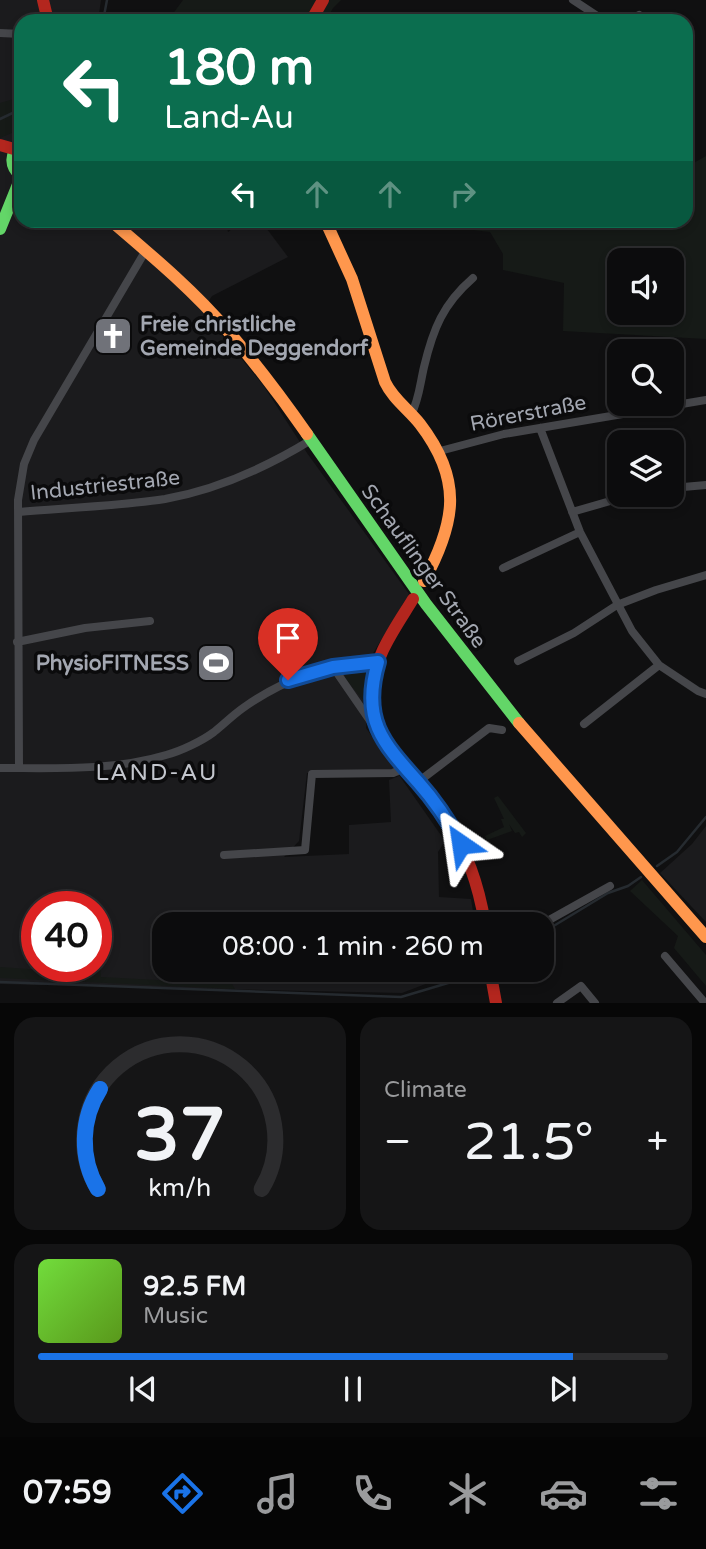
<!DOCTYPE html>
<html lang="en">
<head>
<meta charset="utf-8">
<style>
  body { margin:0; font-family:"Varela Round",sans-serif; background:#151516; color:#f1f3f6; height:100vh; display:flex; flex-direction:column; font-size:26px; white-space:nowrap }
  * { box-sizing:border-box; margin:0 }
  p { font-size:23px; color:#9a9b9d }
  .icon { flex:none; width:38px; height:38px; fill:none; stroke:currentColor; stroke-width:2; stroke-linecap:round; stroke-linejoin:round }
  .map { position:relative; height:1003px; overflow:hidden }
  .drawer { display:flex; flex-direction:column; gap:14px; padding:14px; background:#070707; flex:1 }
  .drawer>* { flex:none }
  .banner { position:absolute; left:14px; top:14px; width:679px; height:214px; border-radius:21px; box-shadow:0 4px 10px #0003,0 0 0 2px #2c2c2e; background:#0b6e4f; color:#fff; overflow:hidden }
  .controls { position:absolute; left:607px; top:248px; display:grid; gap:14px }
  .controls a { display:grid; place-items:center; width:77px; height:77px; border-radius:14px; background:#0c0c0d; box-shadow:0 4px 10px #0003,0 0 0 2px #2c2c2e; font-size:35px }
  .speed { position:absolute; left:21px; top:891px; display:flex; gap:14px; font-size:35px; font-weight:700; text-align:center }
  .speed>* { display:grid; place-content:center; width:91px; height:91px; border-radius:50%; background:#0c0c0d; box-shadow:0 4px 10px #0003,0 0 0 2px #2c2c2e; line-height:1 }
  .speed .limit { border:10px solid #d22; background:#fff; color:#111 }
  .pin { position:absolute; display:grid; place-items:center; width:60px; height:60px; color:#fff; margin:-72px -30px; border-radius:50% 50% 50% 0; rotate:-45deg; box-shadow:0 0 7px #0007 }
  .pin .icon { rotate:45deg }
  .me { position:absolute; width:77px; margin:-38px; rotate:328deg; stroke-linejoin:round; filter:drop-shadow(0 0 5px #0008) }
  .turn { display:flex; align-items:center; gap:24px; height:147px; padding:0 35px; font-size:32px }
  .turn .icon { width:91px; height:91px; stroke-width:2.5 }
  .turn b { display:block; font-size:49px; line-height:60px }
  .lanes { display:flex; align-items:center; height:66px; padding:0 35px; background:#0003; justify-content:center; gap:35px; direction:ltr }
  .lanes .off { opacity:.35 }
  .big { font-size:52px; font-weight:600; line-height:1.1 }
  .drawer .tile { flex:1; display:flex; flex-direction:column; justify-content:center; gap:10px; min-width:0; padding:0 24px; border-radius:21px; background:#151516 }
  .drawer .dial { align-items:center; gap:0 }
  .dial svg { height:182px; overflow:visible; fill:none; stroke:#2c2c2e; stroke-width:7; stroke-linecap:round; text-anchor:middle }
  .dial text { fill:#f1f3f6; stroke:none }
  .song { display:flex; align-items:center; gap:21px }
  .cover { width:84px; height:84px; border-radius:10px; background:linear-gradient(135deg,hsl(100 70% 55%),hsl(90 70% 35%)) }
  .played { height:7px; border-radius:4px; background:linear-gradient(90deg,#1a73e8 85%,#2c2c2e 85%) }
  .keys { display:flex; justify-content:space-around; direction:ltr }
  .heat { display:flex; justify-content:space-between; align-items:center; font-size:38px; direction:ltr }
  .drawer .tiles { flex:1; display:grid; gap:14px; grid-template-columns:1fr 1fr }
  .tile:last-child { grid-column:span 2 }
  .trip { position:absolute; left:152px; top:912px; width:402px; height:70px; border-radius:21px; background:#0c0c0d; box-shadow:0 4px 10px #0003,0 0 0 2px #2c2c2e; font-weight:600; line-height:70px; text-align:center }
  .menu { display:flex; height:112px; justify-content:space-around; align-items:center; background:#050505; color:#9a9b9d }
  .menu .icon { width:49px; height:49px }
  .menu .on { color:#1a73e8 }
  .menu b { font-size:32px; color:#f1f3f6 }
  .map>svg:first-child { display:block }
  .built { fill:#1b1b1d; fill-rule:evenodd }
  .green { fill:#161a17; fill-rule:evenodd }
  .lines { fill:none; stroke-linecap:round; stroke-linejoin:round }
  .stream { stroke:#262b30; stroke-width:2.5 }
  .street { stroke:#45464a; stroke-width:8 }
  .fast { stroke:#63d668; stroke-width:12 }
  .slow { stroke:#ff974d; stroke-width:12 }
  .jam { stroke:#b3261e; stroke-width:12 }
  .route-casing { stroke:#114b97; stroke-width:18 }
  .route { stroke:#1a73e8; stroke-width:12 }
  .labels { text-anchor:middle; stroke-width:7; stroke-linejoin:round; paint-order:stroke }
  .poi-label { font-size:21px; font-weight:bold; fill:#a3a7b1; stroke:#0b0b0c; text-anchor:start }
  .street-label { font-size:21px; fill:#a3a7b1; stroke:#0b0b0c }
  .neighbourhood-label { font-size:23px; letter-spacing:2px; fill:#c3c6cd; stroke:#0b0b0c }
</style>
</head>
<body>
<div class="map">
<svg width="706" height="1003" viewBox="0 0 706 1003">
  <rect width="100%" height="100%" fill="#101011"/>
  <!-- built -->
  <path class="built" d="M0 0H101L98 21H21V220L225 221 228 232 243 221H261L288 257 212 296 202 311 263 385 307 453 409 594 372 655 366 728 445 841 438 852 439 897 471 899 475 924H164V970H462L402 993 0 984ZM307 773 399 776 389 780 391 822 349 825V854L284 857 299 841ZM37 906H96V966H37Z
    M706 826V922L660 873 692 844Z"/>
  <!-- green -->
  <path class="green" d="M183 0H341L333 8 326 21H167L166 12 172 15Z
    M21 97V129L0 138V103Z
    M686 147 690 165 706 156V339L563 331 564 283 503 270V254L490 232 447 227 449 220H686ZM620 261H672V313H620Z
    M364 666 369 672 368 698 364 701 345 678 346 669Z
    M498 796 526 833 522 837 519 832 515 833 509 824 512 831 487 840 485 836 504 827 501 819H504L494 798Z
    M642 880 706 955V986L674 948 678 936 630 891Z
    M96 941 99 951 101 977 232 984 235 989 0 978V967L84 973 85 968 96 966Z"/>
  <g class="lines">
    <!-- stream -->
    <path class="stream" d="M103 21 107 0
      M0 119 21 109
      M657 866 677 852 706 817
      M542 933 608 893 628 886 641 877
      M0 982 401 997 448 983 480 970"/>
    <!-- street -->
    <path class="street" d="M573 0 605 21
      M628 21 639 15
      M0 33 21 34
      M411 415C419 400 420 384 424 367 433 329 443 304 473 278
      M540 428 580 532 632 631 659 665 698 691 706 694
      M440 451 504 434 706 400
      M672 488 706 485
      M19 512C67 508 117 506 165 499 215 490 267 467 311 440
      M572 512 631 495
      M503 568 580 532
      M17 642 85 628 150 621
      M518 661 574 633 617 605 656 590 706 575
      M333 667 375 728
      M584 724 659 665
      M0 768C54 768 113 771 166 755 181 751 202 741 214 732 224 724 233 715 243 708 290 675 322 668 378 662
      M19 768 18 500 24 464 34 440 146 250
      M418 782 489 728 502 730
      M224 855 305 850 312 774 393 773 404 768
      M542 924 610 886
      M665 956 705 1003
      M557 1003 581 986 595 1003"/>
    <!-- fast -->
    <path class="fast" d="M21 143C10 154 9 166 21 176
      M0 229 21 177
      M307 434 426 604 519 723"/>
    <!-- slow -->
    <path class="slow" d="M110 220C151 255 193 290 228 331 256 364 282 398 307 434
      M325 220 352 279 385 382C393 399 408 409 420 424 463 480 456 522 424 581
      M519 723 706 937"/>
    <!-- jam -->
    <path class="jam" d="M43 0 48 21
      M311 21 323 0
      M0 145 14 149
      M413 599C396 627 373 657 372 692 370 746 420 777 446 819 467 851 479 886 485 924
      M490 970 496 1003"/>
  </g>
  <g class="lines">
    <defs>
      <path id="route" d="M288 680 333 667 378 662C361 719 382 742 418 782 435 801 449 822 461 844"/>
    </defs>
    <!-- route casing -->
    <use href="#route" class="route-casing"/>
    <!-- route -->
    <use href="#route" class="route"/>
  </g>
  <!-- icons -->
  <defs>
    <symbol id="church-square" viewBox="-11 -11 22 22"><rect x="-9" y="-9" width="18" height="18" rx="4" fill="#707279" stroke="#0b0b0c"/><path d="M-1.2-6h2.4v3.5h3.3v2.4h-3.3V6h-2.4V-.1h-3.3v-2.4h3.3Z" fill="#fff"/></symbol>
    <symbol id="stadium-square" viewBox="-11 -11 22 22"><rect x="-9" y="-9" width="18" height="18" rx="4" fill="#707279" stroke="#0b0b0c"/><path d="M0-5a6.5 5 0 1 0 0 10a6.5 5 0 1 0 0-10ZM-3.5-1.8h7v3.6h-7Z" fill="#fff"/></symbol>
  </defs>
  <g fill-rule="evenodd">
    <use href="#church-square" x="91" y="314" width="44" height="44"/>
    <use href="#stadium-square" x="194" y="641" width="44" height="44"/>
  </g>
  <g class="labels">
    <!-- poi labels -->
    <g class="poi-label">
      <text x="140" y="331">Freie christliche<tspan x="140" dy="24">Gemeinde Deggendorf</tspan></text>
      <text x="189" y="670" text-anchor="end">PhysioFITNESS</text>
    </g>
    <!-- street labels -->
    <g class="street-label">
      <text transform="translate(528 413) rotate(-11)" y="7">Rörerstraße</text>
      <text transform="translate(105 485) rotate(-6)" y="7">Industriestraße</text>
      <text transform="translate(424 566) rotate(54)" y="7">Schauflinger Straße</text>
    </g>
    <!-- neighbourhood labels -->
    <g class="neighbourhood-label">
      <text x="157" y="780">LAND-AU</text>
    </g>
  </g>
</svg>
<div class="controls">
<a><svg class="icon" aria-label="sound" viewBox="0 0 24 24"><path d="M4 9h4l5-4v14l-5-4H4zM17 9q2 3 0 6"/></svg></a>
<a><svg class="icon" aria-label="search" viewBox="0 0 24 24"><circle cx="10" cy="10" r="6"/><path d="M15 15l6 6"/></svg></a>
<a><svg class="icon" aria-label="layers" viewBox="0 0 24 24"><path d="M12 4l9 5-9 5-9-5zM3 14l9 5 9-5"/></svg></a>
</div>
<div class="speed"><div class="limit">40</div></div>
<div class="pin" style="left:288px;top:680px;background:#d93025"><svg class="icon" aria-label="arrive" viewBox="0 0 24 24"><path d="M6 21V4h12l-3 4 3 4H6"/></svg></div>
<svg class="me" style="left:461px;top:844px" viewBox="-20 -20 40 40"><path d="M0-17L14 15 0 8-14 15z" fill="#1a73e8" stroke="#fff" stroke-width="4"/></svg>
<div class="trip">08:00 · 1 min · 260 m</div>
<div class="banner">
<div class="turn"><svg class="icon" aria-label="left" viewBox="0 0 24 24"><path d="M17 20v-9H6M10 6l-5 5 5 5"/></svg><div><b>180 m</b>Land-Au</div></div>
<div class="lanes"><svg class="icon" aria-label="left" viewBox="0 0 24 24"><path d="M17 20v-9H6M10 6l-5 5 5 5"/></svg><svg class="icon off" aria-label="ahead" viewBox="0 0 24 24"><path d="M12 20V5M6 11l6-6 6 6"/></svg><svg class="icon off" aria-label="ahead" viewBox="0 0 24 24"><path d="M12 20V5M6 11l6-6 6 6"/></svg><svg class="icon off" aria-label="right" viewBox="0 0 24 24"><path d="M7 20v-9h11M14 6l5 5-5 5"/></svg></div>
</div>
</div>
<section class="drawer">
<div class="tiles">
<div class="tile dial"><svg viewBox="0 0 100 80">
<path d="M14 69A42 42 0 1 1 86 69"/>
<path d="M14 69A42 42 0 0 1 15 25" stroke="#1a73e8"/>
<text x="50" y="56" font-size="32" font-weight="700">37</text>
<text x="50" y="72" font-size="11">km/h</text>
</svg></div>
<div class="tile"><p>Climate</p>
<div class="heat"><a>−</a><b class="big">21.5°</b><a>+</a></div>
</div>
<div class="tile">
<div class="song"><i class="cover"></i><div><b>92.5 FM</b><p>Music</p></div></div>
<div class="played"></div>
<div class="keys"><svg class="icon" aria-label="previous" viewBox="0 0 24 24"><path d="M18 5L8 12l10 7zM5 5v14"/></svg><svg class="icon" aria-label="pause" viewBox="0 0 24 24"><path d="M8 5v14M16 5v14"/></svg><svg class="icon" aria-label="next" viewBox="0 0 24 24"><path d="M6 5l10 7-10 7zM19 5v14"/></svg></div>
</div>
</div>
</section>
<nav class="menu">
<b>07:59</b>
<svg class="icon on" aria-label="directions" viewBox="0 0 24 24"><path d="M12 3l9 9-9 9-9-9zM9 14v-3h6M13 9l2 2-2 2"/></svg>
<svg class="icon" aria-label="music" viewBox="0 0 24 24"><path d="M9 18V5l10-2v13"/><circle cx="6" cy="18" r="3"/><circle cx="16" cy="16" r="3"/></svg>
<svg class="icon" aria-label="phone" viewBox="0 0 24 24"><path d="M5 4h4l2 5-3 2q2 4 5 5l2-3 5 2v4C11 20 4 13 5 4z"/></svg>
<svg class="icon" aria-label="climate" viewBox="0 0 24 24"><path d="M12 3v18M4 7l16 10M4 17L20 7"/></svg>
<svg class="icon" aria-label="car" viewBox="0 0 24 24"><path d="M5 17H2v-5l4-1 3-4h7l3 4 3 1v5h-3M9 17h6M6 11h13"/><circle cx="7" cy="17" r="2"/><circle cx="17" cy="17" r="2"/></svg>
<svg class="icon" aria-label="filters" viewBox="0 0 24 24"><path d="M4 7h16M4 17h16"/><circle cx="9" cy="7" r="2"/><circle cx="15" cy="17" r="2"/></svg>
</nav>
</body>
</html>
